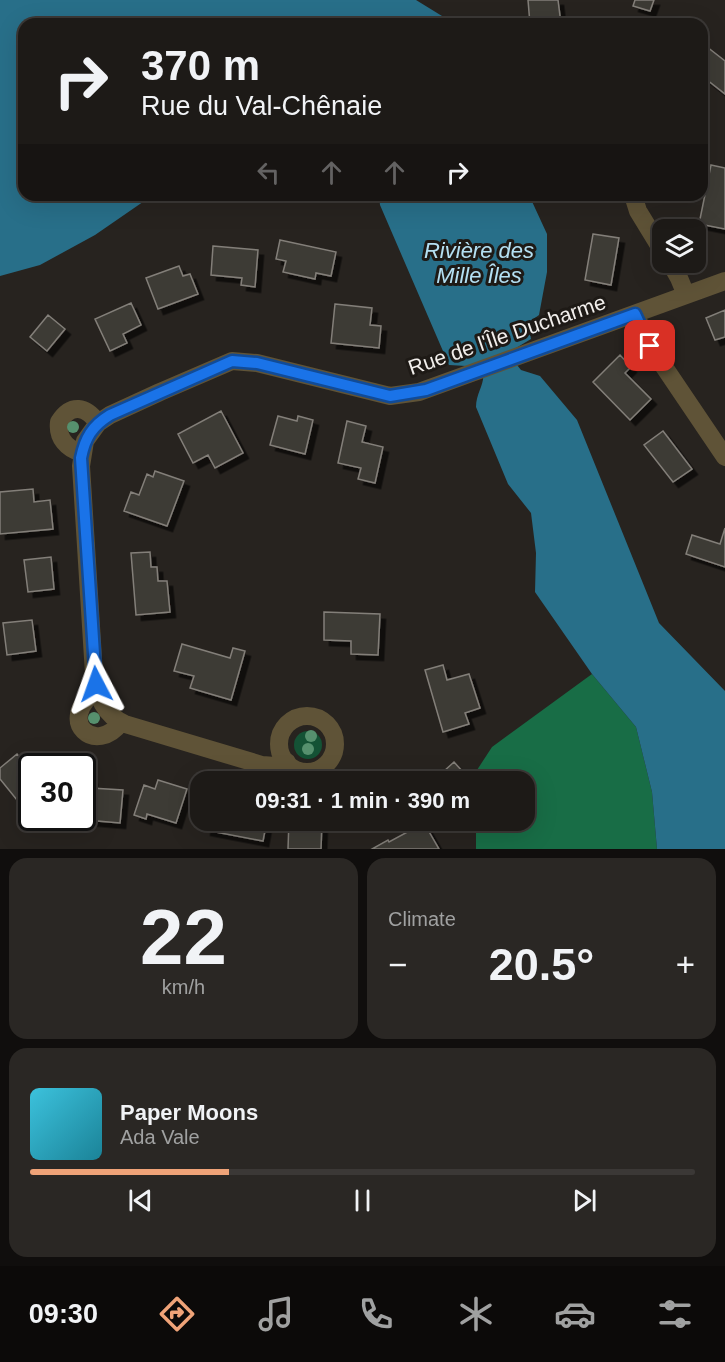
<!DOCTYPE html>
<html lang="en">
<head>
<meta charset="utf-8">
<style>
  body { margin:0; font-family:Helvetica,sans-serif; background:#2a2724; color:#f1f3f6; height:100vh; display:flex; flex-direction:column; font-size:22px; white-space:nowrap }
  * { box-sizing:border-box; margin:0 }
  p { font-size:20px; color:#a0a1a1 }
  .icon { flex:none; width:33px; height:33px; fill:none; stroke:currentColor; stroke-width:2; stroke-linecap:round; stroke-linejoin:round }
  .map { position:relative; height:849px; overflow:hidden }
  .panel { display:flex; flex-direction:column; gap:9px; padding:9px; background:#100e0d; flex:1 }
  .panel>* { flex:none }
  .top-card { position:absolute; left:18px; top:18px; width:690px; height:183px; border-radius:18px; box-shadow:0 6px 24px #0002,0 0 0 2px #3b3836; background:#1d1a17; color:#f1f3f6; overflow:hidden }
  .controls { position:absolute; left:652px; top:219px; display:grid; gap:12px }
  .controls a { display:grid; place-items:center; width:54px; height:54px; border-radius:12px; background:#1d1a17; box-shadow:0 6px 24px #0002,0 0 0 2px #3b3836; font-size:30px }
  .speed { position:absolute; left:18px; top:753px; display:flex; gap:12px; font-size:30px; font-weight:700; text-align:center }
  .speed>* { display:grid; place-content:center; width:78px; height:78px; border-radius:50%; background:#1d1a17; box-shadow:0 6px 24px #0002,0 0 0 2px #3b3836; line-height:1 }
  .speed .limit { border:3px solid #111; border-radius:9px; background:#fff; color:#111 }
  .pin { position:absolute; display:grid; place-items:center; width:51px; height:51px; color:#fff; margin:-26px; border-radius:12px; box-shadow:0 3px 9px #0006 }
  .me { position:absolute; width:66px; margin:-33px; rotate:356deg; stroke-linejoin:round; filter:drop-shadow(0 0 4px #0008) }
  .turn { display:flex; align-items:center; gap:21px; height:126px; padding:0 24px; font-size:27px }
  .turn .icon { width:78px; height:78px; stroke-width:2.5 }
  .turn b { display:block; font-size:42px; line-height:51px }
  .lanes { display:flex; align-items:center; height:57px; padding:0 24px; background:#0003; justify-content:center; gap:30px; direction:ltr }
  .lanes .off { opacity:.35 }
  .big { font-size:45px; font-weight:800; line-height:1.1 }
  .panel .widget { flex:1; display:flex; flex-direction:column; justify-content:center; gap:9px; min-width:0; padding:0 21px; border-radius:18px; background:#2a2724 }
  .panel .dial { align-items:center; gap:0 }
  .dial b { font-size:78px; line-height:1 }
  .song { display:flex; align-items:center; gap:18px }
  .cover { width:72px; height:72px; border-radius:9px; background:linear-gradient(135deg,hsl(190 70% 55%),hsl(190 70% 35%)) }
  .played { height:6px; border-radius:3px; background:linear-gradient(90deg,#efa378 30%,#3b3836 30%) }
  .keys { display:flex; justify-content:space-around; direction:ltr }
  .heat { display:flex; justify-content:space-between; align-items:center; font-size:33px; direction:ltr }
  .panel .tiles { flex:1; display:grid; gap:9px; grid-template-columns:1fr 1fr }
  .widget:last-child { grid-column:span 2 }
  .trip { position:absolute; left:190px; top:771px; width:345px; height:60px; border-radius:18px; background:#1d1a17; box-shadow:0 6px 24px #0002,0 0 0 2px #3b3836; font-weight:800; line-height:60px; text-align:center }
  .menu { display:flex; height:96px; justify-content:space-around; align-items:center; background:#0c0a09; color:#a0a1a1 }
  .menu .icon { width:42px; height:42px }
  .menu .current { color:#efa378 }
  .menu b { font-size:27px; color:#f1f3f6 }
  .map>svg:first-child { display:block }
  .green { fill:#145235 }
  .forest { fill:#186d46 }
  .water { fill:#286f89 }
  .building { fill:#3e3b36; stroke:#837f79; stroke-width:1.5; filter:url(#shadow) }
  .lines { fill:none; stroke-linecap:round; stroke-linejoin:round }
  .minor { stroke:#5f5337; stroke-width:18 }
  .tree { fill:#56906e }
  .route-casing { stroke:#114b97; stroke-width:15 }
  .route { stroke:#1a73e8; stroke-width:10 }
  .labels { text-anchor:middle; stroke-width:6; stroke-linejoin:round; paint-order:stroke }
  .street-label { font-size:21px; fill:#f2efec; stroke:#1e1a16 }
  .water-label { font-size:22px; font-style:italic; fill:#b4e0f3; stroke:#1e1a16 }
</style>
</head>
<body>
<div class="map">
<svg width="725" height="849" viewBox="0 0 725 849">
  <defs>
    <filter id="shadow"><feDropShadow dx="5.5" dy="5.5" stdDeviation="0" flood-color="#0009"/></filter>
  </defs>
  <rect width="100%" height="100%" fill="#27231f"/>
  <!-- green -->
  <path class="green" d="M294 745a14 14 0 1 1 28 0a14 14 0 1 1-28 0Z"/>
  <!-- forest -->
  <path class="forest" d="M592 674 636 727 652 792 657 849H476V821L525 820V782L477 781V770L492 747Z"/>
  <!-- water -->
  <path class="water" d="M0 0H416L455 24H24V195H153L95 235 40 265 0 276Z
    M379 195H529L547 234V272L539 315 528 323 531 339 516 348 517 365 521 370 540 376 577 420 659 623 725 691V849H657L652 792 636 727 592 674 535 592 536 553 531 513 508 484 476 407C476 393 485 384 483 373L466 366 449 365 380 205Z"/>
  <!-- building -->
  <path class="building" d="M528 0H558L561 24H530Z
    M635 0H654L650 11 633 6Z
    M702 43 725 61V94L702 76Z
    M711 165 725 168V229L699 224Z
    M593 234 619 238 611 285 585 280Z
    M280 240 336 252 331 276 316 273 315 279 283 272 286 261 276 259Z
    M213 246 258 250 255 287 241 285 242 278 211 275Z
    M179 266 183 276 190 274 198 294 158 309 146 278Z
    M131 303 141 325 123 334 127 343 110 351 95 319Z
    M335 304 372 308 370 325 381 326 379 348 331 343Z
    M725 310V337L715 340 706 318Z
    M48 315 65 329 47 351 30 337Z
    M620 355 631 367 625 373 651 399 630 420 593 382Z
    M221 411 243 453 215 468 208 455 193 463 178 434Z
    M278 416 297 421 298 416 313 420 305 454 270 445Z
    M347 421 366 426 362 442 383 447 375 483 358 479 361 468 338 463Z
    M663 431 692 469 673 482 644 445Z
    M155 471 184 481 167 526 124 511 131 492 139 495 147 474 153 477Z
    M33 489 34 502 50 500 53 529 0 534V492Z
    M725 528V567L686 554 692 535 720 544Z
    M150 552 151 567H157L158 581H167L170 612 136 615 131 553Z
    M51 557 54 589 28 592 24 560Z
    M324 612 380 614 378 655 351 654V641L324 640Z
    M32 620 36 651 7 655 3 623Z
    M182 644 230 658 233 648 245 651 231 700 190 688 194 676 174 671Z
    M443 665 447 680 469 674 480 708 465 713 469 724 443 732 425 670Z
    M17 754 32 773V789L17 800 0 779V768Z
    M454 762 472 782H432Z
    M82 778 92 779 91 788 123 790 120 823 86 820 87 809H82Z
    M158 780 187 789 176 823 147 814 146 819 134 815 144 785 155 789Z
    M207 820H267L263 841 205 830Z
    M289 820H322L321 849H288Z
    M424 823 439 849H372L388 840 389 842Z"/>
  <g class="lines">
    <!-- minor -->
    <path class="minor" d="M633 195 638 211 663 252
      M670 262 679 278 686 295
      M635 314 650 346 725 457
      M82 453C67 449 57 438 59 422 71 403 86 406 98 423
      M97 690C54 722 97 756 121 722
      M279 744a28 28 0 1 1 56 0a28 28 0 1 1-56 0Z
      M287 762 275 766 262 765 125 724C104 715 97 696 94 674L81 466 85 441 98 423 110 415 160 392 232 361 257 363 390 396 419 392 725 281"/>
  </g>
  <!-- trees -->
  <g class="tree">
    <circle cx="73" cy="427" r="6"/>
    <circle cx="94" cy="718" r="6"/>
    <circle cx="311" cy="736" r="6"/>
    <circle cx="308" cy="749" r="6"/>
  </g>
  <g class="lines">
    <defs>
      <path id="route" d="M96 684 81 458C85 438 92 426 110 415L232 361 257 363 390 396 426 390 635 314 650 346"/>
    </defs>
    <!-- route casing -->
    <use href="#route" class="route-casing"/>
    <!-- route -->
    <use href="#route" class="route"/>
  </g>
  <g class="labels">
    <!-- street labels -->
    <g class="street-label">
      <text transform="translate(507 335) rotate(-19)" y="7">Rue de l'Île Ducharme</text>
    </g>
    <!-- water labels -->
    <g class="water-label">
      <text x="479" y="258">Rivière des<tspan x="479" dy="25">Mille Îles</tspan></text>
    </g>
  </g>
</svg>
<div class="controls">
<a><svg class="icon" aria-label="layers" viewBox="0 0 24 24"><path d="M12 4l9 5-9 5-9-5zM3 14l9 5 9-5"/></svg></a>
</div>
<div class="speed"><div class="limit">30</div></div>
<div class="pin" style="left:650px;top:346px;background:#d93025"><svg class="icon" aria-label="arrive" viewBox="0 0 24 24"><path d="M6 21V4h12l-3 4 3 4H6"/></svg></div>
<svg class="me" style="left:96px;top:684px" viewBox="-20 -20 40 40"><path d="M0-17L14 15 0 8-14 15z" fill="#1a73e8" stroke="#fff" stroke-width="4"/></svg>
<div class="trip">09:31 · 1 min · 390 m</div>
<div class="top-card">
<div class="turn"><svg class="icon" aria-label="right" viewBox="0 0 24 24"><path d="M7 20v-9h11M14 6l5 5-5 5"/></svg><div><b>370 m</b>Rue du Val-Chênaie</div></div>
<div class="lanes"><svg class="icon off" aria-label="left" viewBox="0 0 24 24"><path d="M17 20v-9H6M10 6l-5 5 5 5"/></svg><svg class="icon off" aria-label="ahead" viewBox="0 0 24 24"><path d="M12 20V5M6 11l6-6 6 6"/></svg><svg class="icon off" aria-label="ahead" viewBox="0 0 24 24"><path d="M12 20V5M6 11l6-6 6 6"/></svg><svg class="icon" aria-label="right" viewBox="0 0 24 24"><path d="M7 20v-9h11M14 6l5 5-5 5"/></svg></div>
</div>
</div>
<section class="panel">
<div class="tiles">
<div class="widget dial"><b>22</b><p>km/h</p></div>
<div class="widget"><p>Climate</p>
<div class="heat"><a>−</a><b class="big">20.5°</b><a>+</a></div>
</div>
<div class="widget">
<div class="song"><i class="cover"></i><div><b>Paper Moons</b><p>Ada Vale</p></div></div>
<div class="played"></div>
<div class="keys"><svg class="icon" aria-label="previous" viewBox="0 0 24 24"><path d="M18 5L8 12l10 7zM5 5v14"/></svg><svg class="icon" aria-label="pause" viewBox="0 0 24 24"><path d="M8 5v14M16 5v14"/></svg><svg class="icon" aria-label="next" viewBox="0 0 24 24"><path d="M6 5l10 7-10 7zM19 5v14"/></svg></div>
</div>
</div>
</section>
<nav class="menu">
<b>09:30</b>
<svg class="icon current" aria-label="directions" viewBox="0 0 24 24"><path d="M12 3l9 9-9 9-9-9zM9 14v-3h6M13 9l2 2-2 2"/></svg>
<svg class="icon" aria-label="music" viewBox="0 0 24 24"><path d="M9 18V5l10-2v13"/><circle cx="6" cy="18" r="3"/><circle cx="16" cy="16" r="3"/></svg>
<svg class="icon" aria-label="phone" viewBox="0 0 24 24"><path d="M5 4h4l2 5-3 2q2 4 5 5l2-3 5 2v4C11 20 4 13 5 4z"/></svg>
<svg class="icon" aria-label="climate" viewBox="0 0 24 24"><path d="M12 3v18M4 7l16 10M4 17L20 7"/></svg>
<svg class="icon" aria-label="car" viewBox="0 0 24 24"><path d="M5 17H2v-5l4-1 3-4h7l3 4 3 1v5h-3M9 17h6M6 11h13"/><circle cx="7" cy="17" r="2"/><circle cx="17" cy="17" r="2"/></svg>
<svg class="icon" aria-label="filters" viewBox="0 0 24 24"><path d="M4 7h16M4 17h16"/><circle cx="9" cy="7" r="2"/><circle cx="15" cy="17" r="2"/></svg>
</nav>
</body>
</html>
